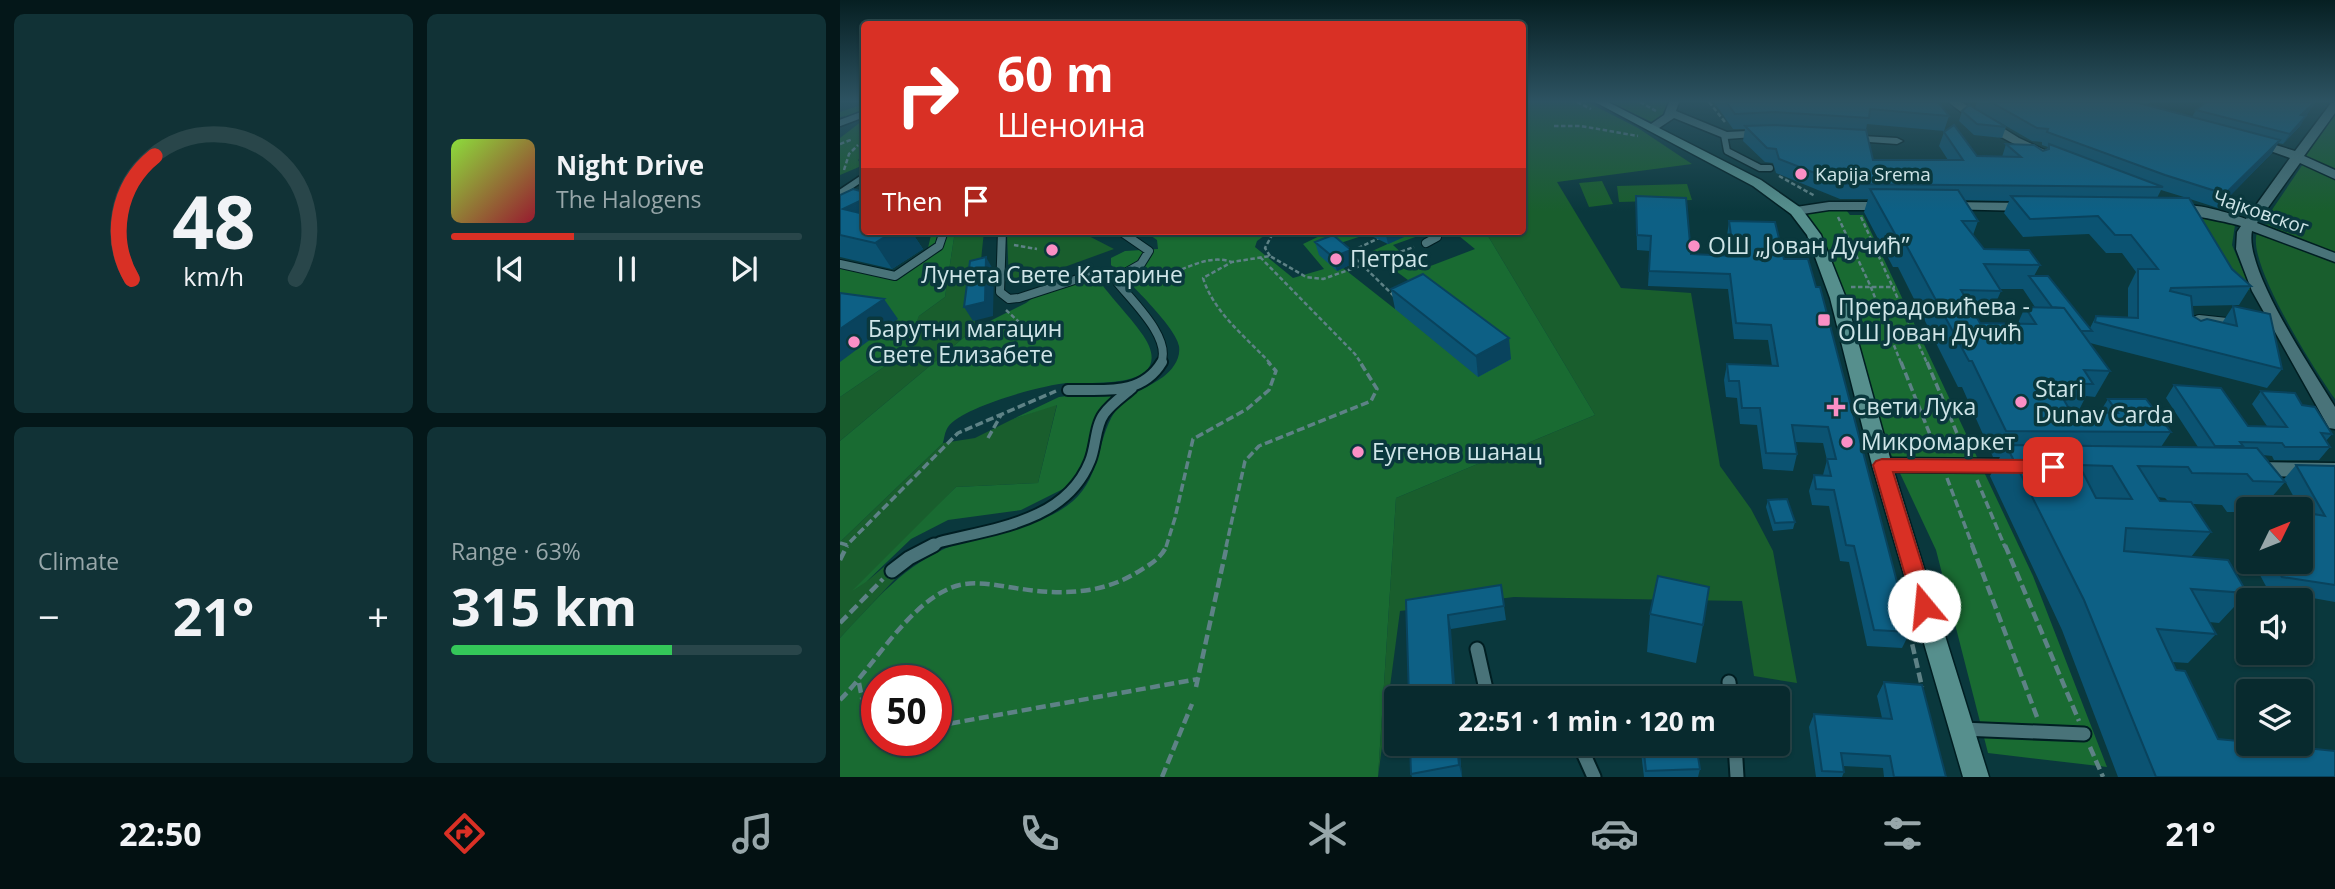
<!DOCTYPE html>
<html lang="en">
<head>
<meta charset="utf-8">
<style>
  body { margin:0; font-family:"Open Sans",sans-serif; background:#113236; color:#f1f3f6; height:100vh; display:flex; flex-direction:column; font-size:26px; white-space:nowrap }
  * { box-sizing:border-box; margin:0 }
  p { font-size:23px; color:#98a7aa }
  .icon { flex:none; width:38px; height:38px; fill:none; stroke:currentColor; stroke-width:2; stroke-linecap:round; stroke-linejoin:round }
  .map { position:relative; flex:1; overflow:hidden }
  .side { display:flex; flex-direction:column; gap:14px; padding:14px; background:#041719; width:840px }
  .side>* { flex:none }
  .banner { position:absolute; left:21px; top:21px; width:665px; height:214px; border-radius:7px; box-shadow:0 2px 5px #0004,0 0 0 2px #29464a; background:#d93025; color:#fff; overflow:hidden }
  .needle { width:46px; rotate:47deg }
  .tools { position:absolute; left:1396px; top:497px; display:grid; gap:14px }
  .tools a { display:grid; place-items:center; width:77px; height:77px; border-radius:7px; background:#082a2e; box-shadow:0 2px 5px #0004,0 0 0 2px #29464a; font-size:35px }
  .speed { position:absolute; left:21px; top:665px; display:flex; gap:14px; font-size:35px; font-weight:700; text-align:center }
  .speed>* { display:grid; place-content:center; width:91px; height:91px; border-radius:50%; background:#082a2e; box-shadow:0 2px 5px #0004,0 0 0 2px #29464a; line-height:1 }
  .speed .limit { border:10px solid #d22; background:#fff; color:#111 }
  .pin { position:absolute; display:grid; place-items:center; width:60px; height:60px; color:#fff; margin:-30px; border-radius:14px; box-shadow:0 4px 10px #0006 }
  .me { position:absolute; width:77px; margin:-38px; rotate:343deg; stroke-linejoin:round; filter:drop-shadow(0 0 5px #0008) }
  .turn { display:flex; align-items:center; gap:24px; height:147px; padding:0 21px; font-size:32px }
  .turn .icon { width:91px; height:91px; stroke-width:2.5 }
  .turn b { display:block; font-size:49px; line-height:60px }
  .then { display:flex; align-items:center; height:66px; padding:0 21px; background:#0003; gap:14px; font-size:26px }
  .big { font-size:52px; font-weight:700; line-height:1.1 }
  .side .widget { flex:1; display:flex; flex-direction:column; justify-content:center; gap:10px; min-width:0; padding:0 24px; border-radius:10px; background:#113236 }
  .side .dial { align-items:center; gap:0 }
  .dial svg { height:182px; overflow:visible; fill:none; stroke:#29464a; stroke-width:7; stroke-linecap:round; text-anchor:middle }
  .dial text { fill:#f1f3f6; stroke:none }
  .song { display:flex; align-items:center; gap:21px }
  .cover { width:84px; height:84px; border-radius:10px; background:linear-gradient(135deg,hsl(90 70% 55%),hsl(350 70% 35%)) }
  .played { height:7px; border-radius:4px; background:linear-gradient(90deg,#d93025 35%,#29464a 35%) }
  .keys { display:flex; justify-content:space-around; direction:ltr }
  .heat { display:flex; justify-content:space-between; align-items:center; font-size:38px; direction:ltr }
  .charge { height:10px; border-radius:5px; background:linear-gradient(90deg,#34c759 63%,#29464a 0) }
  .side .tiles { flex:1; display:grid; gap:14px; grid-template-columns:repeat(2,1fr) }
  .trip { position:absolute; left:544px; top:686px; width:406px; height:70px; border-radius:7px; background:#082a2e; box-shadow:0 2px 5px #0004,0 0 0 2px #29464a; font-weight:700; line-height:70px; text-align:center }
  .tab-bar { display:flex; height:112px; justify-content:space-around; align-items:center; background:#031112; color:#98a7aa }
  .tab-bar .icon { width:49px; height:49px }
  .tab-bar .current { color:#d93025 }
  .tab-bar b { font-size:32px; color:#f1f3f6 }
  main { display:flex; flex:1; min-height:0 }
  .map>svg:first-child { display:block }
  .green { fill:#195e2d }
  .forest { fill:#196b32; fill-rule:evenodd }
  .lines { fill:none; stroke-linecap:round; stroke-linejoin:round }
  .service-far3-casing { stroke:#001e22; stroke-width:9 }
  .service-far2-casing { stroke:#001e22; stroke-width:10 }
  .service-far1-casing { stroke:#001e22; stroke-width:14 }
  .service-casing { stroke:#001e22; stroke-width:17 }
  .minor-casing { stroke:#001e22; stroke-width:3 }
  .secondary-casing { stroke:#001e22; stroke-width:3 }
  .path-far2 { stroke:#5e8286; stroke-width:2.5; stroke-dasharray:4.5 2.5; stroke-linecap:butt }
  .path-far1 { stroke:#5e8286; stroke-width:3.5; stroke-dasharray:8 3.5; stroke-linecap:butt }
  .path { stroke:#5e8286; stroke-width:4.5; stroke-dasharray:10 4.5; stroke-linecap:butt }
  .service-far3 { stroke:#497379; stroke-width:6 }
  .service-far2 { stroke:#497379; stroke-width:8 }
  .service-far1 { stroke:#497379; stroke-width:10 }
  .service { stroke:#497379; stroke-width:13 }
  .minor { fill:#497379; fill-rule:evenodd }
  .secondary { fill:#568f8d; fill-rule:evenodd }
  .wall { fill:#0b5372; fill-rule:evenodd }
  .shaded-wall { fill:#09435d }
  .building { fill:#0d6085; stroke:#09435d; stroke-width:2; fill-rule:evenodd }
  .route { fill:#d93025; stroke:#8d1f18; stroke-width:2 }
  .poi-dot { fill:#fb8fc5; stroke:#0a383d; stroke-width:2.5 }
  .labels { text-anchor:middle; stroke-width:7; stroke-linejoin:round; paint-order:stroke }
  .far-poi-label { font-size:19px; fill:#cfe5e8; stroke:#0a383d; text-anchor:start }
  .far-street-label { font-size:19px; fill:#cfe5e8; stroke:#0a383d }
  .poi-label { font-size:23px; fill:#cfe5e8; stroke:#0a383d; text-anchor:start }
</style>
</head>
<body>
<main>
<section class="side">
<div class="tiles">
<div class="widget dial"><svg viewBox="0 0 100 80">
<path d="M14 69A42 42 0 1 1 86 69"/>
<path d="M14 69A42 42 0 0 1 24 15" stroke="#d93025"/>
<text x="50" y="56" font-size="32" font-weight="700">48</text>
<text x="50" y="72" font-size="11">km/h</text>
</svg></div>
<div class="widget">
<div class="song"><i class="cover"></i><div><b>Night Drive</b><p>The Halogens</p></div></div>
<div class="played"></div>
<div class="keys"><svg class="icon" aria-label="previous" viewBox="0 0 24 24"><path d="M18 5L8 12l10 7zM5 5v14"/></svg><svg class="icon" aria-label="pause" viewBox="0 0 24 24"><path d="M8 5v14M16 5v14"/></svg><svg class="icon" aria-label="next" viewBox="0 0 24 24"><path d="M6 5l10 7-10 7zM19 5v14"/></svg></div>
</div>
<div class="widget"><p>Climate</p>
<div class="heat"><a>−</a><b class="big">21°</b><a>+</a></div>
</div>
<div class="widget"><p>Range · 63%</p><b class="big">315 km</b><div class="charge"></div></div>
</div>
</section>
<div class="map">
<svg width="1495" height="777" viewBox="0 0 1495 777">
  <rect width="100%" height="100%" fill="#0a383d"/>
  <!-- green -->
  <path class="green" d="M683 102H747L798 128 852 164 717 182 781 288 851 293 880 466 911 509 933 551 957 683 914 676 902 601 674 597 560 611 538 777 556 498 755 415 645 231H682Z
    M769 102H834L826 121 812 122Z
    M24 104V154L18 160 21 164 19 167 0 175V138L22 121H15L0 127 5 116 0 117V112Z
    M1495 113V171L1463 158Z
    M1463 164 1495 177V254L1421 226Z
    M762 181 773 204 749 207 739 183Z
    M847 184 852 200 779 202 777 186Z
    M1354 215 1395 225 1392 245 1411 290 1396 288Z
    M115 231H144L134 329 0 441V397L57 358 71 339 73 328 79 316 105 297Z
    M177 231H239L274 249 208 273 169 283 167 233Z
    M1417 233 1495 263V399C1476 372 1406 263 1417 233Z
    M217 404 198 483 116 487 26 582 45 566 55 579 0 638V542L103 443 135 438 171 420Z"/>
  <!-- forest -->
  <path class="forest" d="M1003 206 1010 215H1023L1193 576 1267 767 1148 753 1096 550 1051 454 993 286 956 211Z
    M92 231H115L105 297 79 316 66 348 57 358 0 397V265L50 275 88 248Z
    M304 231H349L371 237 395 231H424L428 233 417 241 415 247 453 278 484 269 463 244 490 231H523L528 234 491 246 497 271 503 268 555 309 587 294 530 252 563 237 557 232 592 231 553 245 580 270 635 249 613 231H645L755 415 556 498 538 777H0V638C35 601 65 563 114 545 154 530 200 529 233 501 263 475 256 434 279 406 291 392 308 388 323 377 332 370 341 359 339 346 336 327 286 279 271 265V258L285 251 318 249 317 240ZM37 681H96V740H37Z
    M251 276 260 282C272 299 303 330 309 346 327 390 248 382 227 383 202 385 122 407 108 427 105 431 104 439 103 443L0 542V441L134 329 186 303 209 286Z
    M277 390C270 398 262 406 257 416 245 438 249 468 229 486L181 510 108 520 71 539 26 582 12 591 116 487 198 483 217 405 171 420 219 397Z"/>
  <g class="lines">
    <defs>
      <path id="service-far3" d="M0 123 24 114
        M24 131V138
        M884 135 887 151 920 168H930
        M0 193 24 177"/>
      <path id="service-far2" d="M162 231 160 292 169 299 179 298 250 275 278 277 277 282C292 301 332 338 321 363
        M586 243 597 237 598 231
        M0 264 55 276 99 246 104 231
        M278 277 301 264 309 251 280 231
        M1350 328 1354 321 1359 319 1396 323"/>
      <path id="service-far1" d="M228 390C263 389 301 397 322 362
        M91 547 100 542C156 528 226 521 250 461 256 447 255 426 264 414 271 404 283 396 292 388"/>
      <path id="service" d="M52 571 69 558 94 545
        M637 649 648 698
        M889 682 891 698
        M1122 729 1244 734
        M736 744 741 748 754 777
        M895 744 897 777"/>
      <path id="minor" d="M829 102H839L836 111 887 132 928 130 934 133 928 136 886 139 834 118 816 130H808V126L824 115Z
        M1109 102H1121L1179 138 1211 153C1198 163 1121 115 1109 102Z
        M1495 102V113L1464 156 1495 170V179L1460 163 1417 223 1495 253V262L1412 231C1404 270 1473 370 1495 407V429L1489 428 1412 291 1396 249 1397 232 1401 226C1386 221 1335 213 1329 209 1343 198 1389 213 1406 219L1450 158 1408 143V139H1416L1455 151 1491 103Z
        M1005 135 1057 138 1063 141 1057 144 1001 140V136Z
        M989 202H1049L1056 206 1049 210H989L956 215 949 211 956 207Z
        M1105 202 1189 203 1196 207 1189 211 1100 209 1098 206Z
        M1042 458 1179 459 1186 461 1189 466 1186 471 1179 473 1042 472 1035 470 1032 465 1035 460Z
        M1413 462 1495 463V477L1413 476 1406 474 1403 469 1406 464Z"/>
      <path id="secondary" d="M755 102H768L921 180 961 208 981 235 1006 298 1052 465 1149 777H1123L1032 465 990 298 967 235 951 214 913 186Z"/>
    </defs>
    <!-- service-far3 casing -->
    <use href="#service-far3" class="service-far3-casing"/>
    <!-- service-far2 casing -->
    <use href="#service-far2" class="service-far2-casing"/>
    <!-- service-far1 casing -->
    <use href="#service-far1" class="service-far1-casing"/>
    <!-- service casing -->
    <use href="#service" class="service-casing"/>
    <!-- minor casing -->
    <use href="#minor" class="minor-casing"/>
    <!-- secondary casing -->
    <use href="#secondary" class="secondary-casing"/>
    <!-- path-far2 -->
    <path class="path-far2" d="M737 102 751 109
      M800 102 816 111
      M869 102 885 122
      M714 126H741L798 136
      M0 144 13 139
      M4 170 9 154 18 145
      M939 176 975 196
      M998 217 1030 285 1061 363
      M1021 217 1087 363
      M541 237 512 251 511 254 555 297
      M174 245 197 249
      M430 256 425 248 433 233
      M420 257 515 354 521 363
      M301 278C333 282 360 251 392 262
      M1011 287H1055
      M166 310 179 322 200 330
      M430 363C406 337 374 313 363 278L392 262 430 256 466 277 483 279 574 247"/>
    <!-- path-far1 -->
    <path class="path-far1" d="M1061 362 1097 452
      M1087 362 1124 450
      M148 438 161 415
      M1107 478 1133 547
      M1137 480 1165 547
      M0 543 7 545 118 433 216 391
      M326 547 335 518 353 439 407 409 429 390 436 371 428 362
      M386 547 405 461 419 446 531 401 537 389 520 362"/>
    <!-- path -->
    <path class="path" d="M1132 545 1197 717
      M1165 545 1239 721
      M0 560 7 546
      M0 623 43 579
      M1069 630 1082 687
      M19 683 26 718 37 734
      M356 687 387 545
      M0 700C33 667 65 609 108 589 131 578 157 586 182 589 221 595 261 594 296 573 309 565 320 560 327 545
      M96 726 358 679
      M1250 747 1263 777
      M322 777 352 704"/>
    <!-- service-far3 -->
    <use href="#service-far3" class="service-far3"/>
    <!-- service-far2 -->
    <use href="#service-far2" class="service-far2"/>
    <!-- service-far1 -->
    <use href="#service-far1" class="service-far1"/>
    <!-- service -->
    <use href="#service" class="service"/>
    <!-- minor -->
    <use href="#minor" class="minor"/>
    <!-- secondary -->
    <use href="#secondary" class="secondary"/>
  </g>
  <!-- wall -->
  <path class="wall" d="M874 102H1098L1109 116 1104 131 1027 124 1026 130 1033 160H1108L1099 146 1104 132 1137 156 1162 157 1166 144 1203 151 1207 149 1208 147 1202 145V142L1192 141 1135 108 1137 102H1311L1307 105 1352 117 1356 110 1468 113 1465 116 1460 126 1443 144 1438 143 1432 153 1378 208 1350 199 1392 269 1411 286 1399 305 1352 306 1353 316 1361 321 1382 323 1393 306 1442 369 1427 388 1250 343 1270 371 1255 397 1246 396 1239 410H1229L1231 412H1260L1268 399 1331 432 1321 447H1358L1326 398 1334 385 1408 426H1427L1412 404 1421 391 1462 405 1492 434 1486 441 1490 447 1479 460H1434L1432 456 1423 455 1445 482 1421 509H1409V512H1387L1382 505 1353 504 1371 532 1351 557 1407 593 1379 623 1369 622 1376 634 1348 663 1332 662 1378 739 1495 777H1278L1222 630 1150 476 1160 457H1153L1122 387H1118L1058 267H1053L1024 212 1028 199H1000L936 173 933 163 925 162 903 141 905 129H893ZM1321 190 1347 198H1317ZM1125 200 1169 201 1164 213 1183 237 1249 234 1266 253H1282L1296 272 1288 288V318L1256 316 1250 328 1194 276 1200 265 1144 249 1133 235 1138 221ZM1159 289H1183L1195 307H1185L1178 323H1140L1135 315 1150 316 1161 291ZM1318 497 1325 498 1328 501H1320Z
    M1122 111 1166 127 1162 138 1134 135 1119 121Z
    M0 195 24 231H71L83 249 52 269 0 257Z
    M796 196 851 254 890 256 887 236 889 221 944 259 1070 632 1062 648 1027 646 1009 562 1000 561 989 506 972 505 969 491 974 475H983L987 460 983 443 955 442 957 454 953 471 923 469 917 425 900 424 897 398 886 397 884 380 887 364 932 366 928 340 894 339 888 289 808 286 810 251 797 250Z
    M521 231H564L563 232 564 237 548 244Z
    M475 242 514 263 497 271 479 255Z
    M551 289 671 359 638 377 555 309Z
    M1456 465 1495 466V602L1428 590 1413 562H1461L1462 512 1444 479Z
    M928 500 955 522 953 529 933 531 926 507Z
    M1409 542V554L1405 547Z
    M661 585 666 620 611 629 566 600Z
    M810 614 863 625 856 663 807 652Z
    M1044 682 1106 777H1044L1043 768 1003 766 1004 772 1002 777H976L969 727 974 714 1042 718 1037 696Z
    M570 744H619L622 777H572L571 774Z
    M800 744H856L860 769 858 777H804Z"/>
  <!-- shaded-wall -->
  <path class="shaded-wall" d="M1475 102H1476L1468 113 1455 125 1461 115Z
    M1466 116 1460 126 1443 144 1450 134Z
    M1440 140 1432 153 1378 208 1385 194Z
    M24 199V231L3 209Z
    M54 231H71L83 249 52 269 35 243Z
    M545 231H564L563 232 564 237 548 244Z
    M511 250 514 263 497 271 493 257Z
    M146 257 154 271 153 316 133 321 124 307Z
    M44 299 58 319 0 362V329Z
    M669 338 671 359 638 377 636 356Z
    M608 615 611 629 616 698H614Z
    M617 744H619L622 777 619 765Z"/>
  <!-- building -->
  <path class="building" d="M886 102H1098L1109 116 1030 109 1029 118 935 112 895 114Z
    M1151 102H1295L1440 140 1385 194 1325 175 1207 132 1208 129 1197 128Z
    M1366 102H1475L1461 115 1466 116 1450 134 1356 110Z
    M1129 105 1166 127 1137 124 1122 111Z
    M934 125 1026 130 1033 160H1123L1104 132 1114 125 1137 156 1181 157 1166 144 1194 145 1203 151 1209 149V144L1323 187 1003 184 939 159 936 149 927 148 905 126Z
    M13 189 24 192V199L3 209 24 214V231H54L35 243 0 235V195Z
    M1030 189 1118 190 1138 221H1122L1144 249 1189 250 1200 265 1144 264 1161 291 1121 290 1140 323 1196 324 1185 307 1224 308 1270 371 1244 370 1253 384 1214 383 1231 412 1278 413 1268 399H1306L1331 432 1166 431 1132 361H1129L1065 243H1060Z
    M796 196 846 198 851 254 894 256 889 221 935 222 944 259H968L976 287H980L1070 632 1034 630 1014 546 1006 545 994 490 976 489 974 475 991 476 987 459H996L988 427 952 425 957 454 926 453 920 408H902L899 381H889L887 364 938 366 931 325 896 323 890 274 809 271 811 236 797 235Z
    M1171 196 1349 198 1392 269 1411 286 1331 288 1330 291 1351 296 1353 316 1361 321 1367 319 1397 326 1393 306 1430 314 1442 369 1255 322 1256 316 1298 318V269H1318L1291 235H1275L1258 216 1190 219Z
    M493 235 511 250 493 257 475 242Z
    M146 257 145 302 124 307 130 261Z
    M583 274 669 338 636 356 551 289Z
    M1189 276H1208L1252 331H1241L1224 308 1212 307Z
    M0 293 44 299 0 329Z
    M1334 385 1381 388 1408 426 1447 427 1421 391 1455 393 1462 405 1475 407 1492 434 1481 433 1490 447H1445L1442 443 1400 442 1403 446H1375Z
    M1166 445 1417 448 1445 482 1413 481 1407 474 1352 473 1348 467 1298 466 1320 501 1351 502 1371 532 1286 528 1284 551 1388 560 1407 593 1351 589 1376 634 1317 629 1336 670 1345 671 1378 739 1409 742V744H1427L1495 751V777H1316L1244 600ZM1239 465 1272 466 1292 499 1256 498Z
    M1456 465 1495 466V585L1442 577 1433 562H1461V512L1485 516Z
    M947 499 955 522 935 523 928 500Z
    M1428 506 1445 509H1429Z
    M818 576 869 587 863 625 810 614Z
    M661 585 664 606 608 615 614 698H569L566 600Z
    M1044 682 1082 685 1106 777H1054L1050 756 1001 753 1004 772 982 771 974 714 1052 719Z
    M570 744H617L619 765 571 774Z
    M803 744H856L860 769 806 771Z"/>
  <!-- sky -->
  <linearGradient id="sky" x2="0" y2="1"><stop stop-color="#061f22"/><stop offset="0.48" stop-color="#2d5362"/><stop offset="1" stop-color="#2d5362" stop-opacity="0"/></linearGradient>
  <rect width="1495" height="211" fill="url(#sky)"/>
  <!-- route -->
  <path class="route" d="M1042 459 1213 460 1219 462 1222 467 1219 472 1213 473 1053 472 1095 606 1092 612 1084 615 1077 612 1074 606 1033 465 1036 461Z"/>
  <!-- markers -->
  <g class="poi-dot">
    <circle cx="961" cy="174" r="7"/>
    <circle cx="854" cy="246" r="7"/>
    <circle cx="212" cy="250" r="7"/>
    <circle cx="496" cy="259" r="7"/>
    <rect x="977" y="313" width="14" height="14" rx="3.5"/>
    <circle cx="14" cy="342" r="7"/>
    <circle cx="1181" cy="402" r="7"/>
    <path d="M992.5 396.5h7v7h7v7h-7v7h-7v-7h-7v-7h7z"/>
    <circle cx="1007" cy="442" r="7"/>
    <circle cx="518" cy="452" r="7"/>
  </g>
  <g class="labels">
    <!-- far-poi labels -->
    <g class="far-poi-label">
      <text x="975" y="181">Kapija Srema</text>
    </g>
    <!-- far-street labels -->
    <g class="far-street-label">
      <text transform="translate(1421 212) rotate(19)" y="7">Чајковског</text>
    </g>
    <!-- poi labels -->
    <g class="poi-label">
      <text x="868" y="254">ОШ „Јован Дучић”</text>
      <text x="510" y="267">Петрас</text>
      <text x="212" y="283" text-anchor="middle">Лунета Свете Катарине</text>
      <text x="998" y="315">Прерадовићева -<tspan x="998" dy="26">ОШ Јован Дучић</tspan></text>
      <text x="28" y="337">Барутни магацин<tspan x="28" dy="26">Свете Елизабете</tspan></text>
      <text x="1195" y="397">Stari<tspan x="1195" dy="26">Dunav Carda</tspan></text>
      <text x="1012" y="415">Свети Лука</text>
      <text x="1021" y="450">Микромаркет</text>
      <text x="532" y="460">Еугенов шанац</text>
    </g>
  </g>
</svg>
<div class="tools">
<a><svg class="needle" viewBox="-14 -14 28 28"><path d="M0-13l5 13h-10z" fill="#e53935"/><path d="M0 13l5-13h-10z" fill="#98a7aa"/></svg></a>
<a><svg class="icon" aria-label="sound" viewBox="0 0 24 24"><path d="M4 9h4l5-4v14l-5-4H4zM17 9q2 3 0 6"/></svg></a>
<a><svg class="icon" aria-label="layers" viewBox="0 0 24 24"><path d="M12 4l9 5-9 5-9-5zM3 14l9 5 9-5"/></svg></a>
</div>
<div class="speed"><div class="limit">50</div></div>
<div class="pin" style="left:1213px;top:467px;background:#d93025"><svg class="icon" aria-label="arrive" viewBox="0 0 24 24"><path d="M6 21V4h12l-3 4 3 4H6"/></svg></div>
<svg class="me" style="left:1084px;top:606px" viewBox="-20 -20 40 40"><circle r="19" fill="#fff"/><path d="M0-13L10 11 0 6-10 11z" fill="#d93025"/></svg>
<div class="trip">22:51 · 1 min · 120 m</div>
<div class="banner">
<div class="turn"><svg class="icon" aria-label="right" viewBox="0 0 24 24"><path d="M7 20v-9h11M14 6l5 5-5 5"/></svg><div><b>60 m</b>Шеноина</div></div>
<div class="then">Then<svg class="icon" aria-label="arrive" viewBox="0 0 24 24"><path d="M6 21V4h12l-3 4 3 4H6"/></svg></div>
</div>
</div>
</main>
<nav class="tab-bar">
<b>22:50</b>
<svg class="icon current" aria-label="directions" viewBox="0 0 24 24"><path d="M12 3l9 9-9 9-9-9zM9 14v-3h6M13 9l2 2-2 2"/></svg>
<svg class="icon" aria-label="music" viewBox="0 0 24 24"><path d="M9 18V5l10-2v13"/><circle cx="6" cy="18" r="3"/><circle cx="16" cy="16" r="3"/></svg>
<svg class="icon" aria-label="phone" viewBox="0 0 24 24"><path d="M5 4h4l2 5-3 2q2 4 5 5l2-3 5 2v4C11 20 4 13 5 4z"/></svg>
<svg class="icon" aria-label="climate" viewBox="0 0 24 24"><path d="M12 3v18M4 7l16 10M4 17L20 7"/></svg>
<svg class="icon" aria-label="car" viewBox="0 0 24 24"><path d="M5 17H2v-5l4-1 3-4h7l3 4 3 1v5h-3M9 17h6M6 11h13"/><circle cx="7" cy="17" r="2"/><circle cx="17" cy="17" r="2"/></svg>
<svg class="icon" aria-label="filters" viewBox="0 0 24 24"><path d="M4 7h16M4 17h16"/><circle cx="9" cy="7" r="2"/><circle cx="15" cy="17" r="2"/></svg>
<b>21°</b>
</nav>
</body>
</html>
